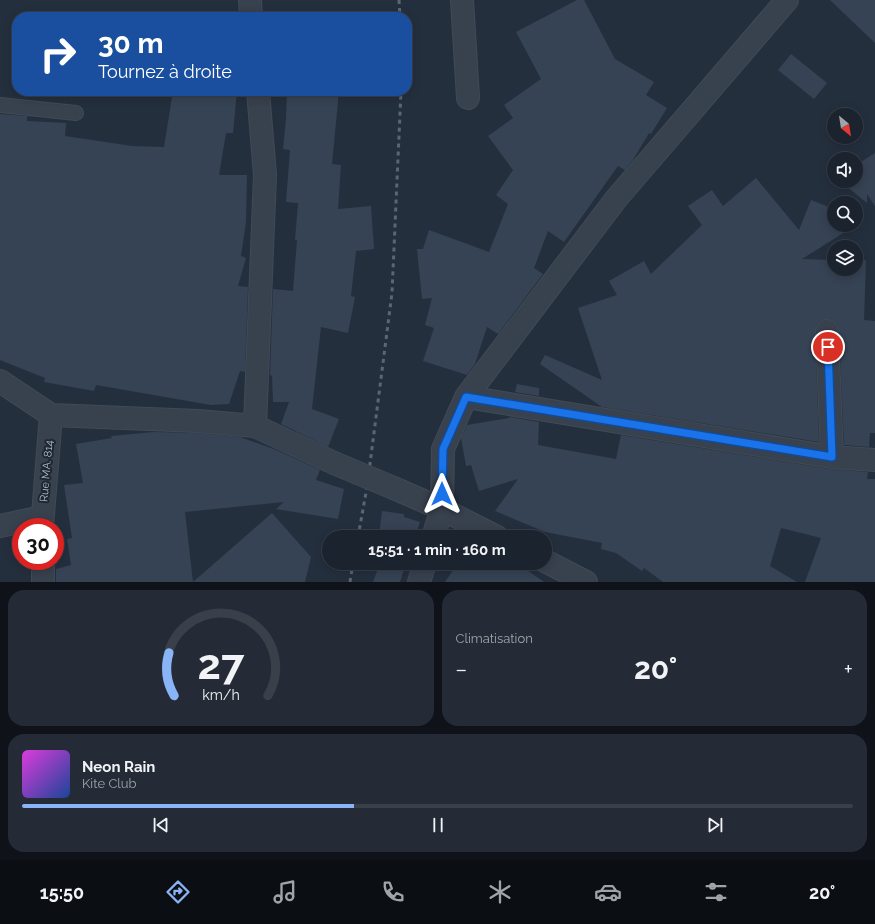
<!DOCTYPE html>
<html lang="fr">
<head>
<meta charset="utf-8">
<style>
  body { margin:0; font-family:Raleway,sans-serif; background:#242b36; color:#f1f3f6; height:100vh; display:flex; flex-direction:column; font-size:15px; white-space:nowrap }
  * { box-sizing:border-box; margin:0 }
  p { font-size:13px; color:#a0a4aa }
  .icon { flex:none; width:22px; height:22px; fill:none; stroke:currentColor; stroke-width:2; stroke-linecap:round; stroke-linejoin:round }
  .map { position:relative; height:582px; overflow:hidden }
  .sheet { display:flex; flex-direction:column; gap:8px; padding:8px; background:#0f1319; flex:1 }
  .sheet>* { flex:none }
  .banner { position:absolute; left:12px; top:12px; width:400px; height:84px; border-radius:16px; box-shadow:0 2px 10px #0003,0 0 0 1px #39404a; background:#1a4fa0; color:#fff; overflow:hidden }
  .needle { width:26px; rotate:150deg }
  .fabs { position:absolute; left:827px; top:108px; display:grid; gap:8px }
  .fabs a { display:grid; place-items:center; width:36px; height:36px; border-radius:50%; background:#1b232e; box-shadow:0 2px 10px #0003,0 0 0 1px #39404a; font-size:20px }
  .speed { position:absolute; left:12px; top:518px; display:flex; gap:8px; font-size:20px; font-weight:700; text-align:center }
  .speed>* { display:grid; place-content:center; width:52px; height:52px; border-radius:50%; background:#1b232e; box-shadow:0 2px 10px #0003,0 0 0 1px #39404a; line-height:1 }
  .speed .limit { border:6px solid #d22; background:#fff; color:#111 }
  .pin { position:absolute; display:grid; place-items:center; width:34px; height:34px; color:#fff; margin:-17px; border:2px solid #fff; border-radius:50%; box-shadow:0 1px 4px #0007 }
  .me { position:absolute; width:44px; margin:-22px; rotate:0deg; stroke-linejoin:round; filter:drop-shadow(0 0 3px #0008) }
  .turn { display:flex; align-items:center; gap:14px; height:84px; padding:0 20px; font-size:18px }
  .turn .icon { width:52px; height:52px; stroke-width:2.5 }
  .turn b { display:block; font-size:28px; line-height:34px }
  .big { font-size:30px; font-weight:700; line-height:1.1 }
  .sheet .card { flex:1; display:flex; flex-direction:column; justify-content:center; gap:6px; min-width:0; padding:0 14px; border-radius:16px; background:#242b36 }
  .sheet .dial { align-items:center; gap:0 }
  .dial svg { height:104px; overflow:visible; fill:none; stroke:#39404a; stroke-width:7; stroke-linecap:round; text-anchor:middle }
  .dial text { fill:#f1f3f6; stroke:none }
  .song { display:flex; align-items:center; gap:12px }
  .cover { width:48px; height:48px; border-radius:6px; background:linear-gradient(135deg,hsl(300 70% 55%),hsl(220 70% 35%)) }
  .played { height:4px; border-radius:2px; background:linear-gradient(90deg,#8ab4f8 40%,#39404a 40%) }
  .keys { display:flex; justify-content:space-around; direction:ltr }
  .heat { display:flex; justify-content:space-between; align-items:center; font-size:22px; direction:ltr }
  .sheet .tiles { flex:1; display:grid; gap:8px; grid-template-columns:1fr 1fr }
  .card:last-child { grid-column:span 2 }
  .trip { position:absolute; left:322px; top:530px; width:230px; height:40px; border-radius:20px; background:#1b232e; box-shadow:0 2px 10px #0003,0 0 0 1px #39404a; font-weight:700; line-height:40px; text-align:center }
  .dock { display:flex; height:64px; justify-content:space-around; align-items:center; background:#0b0e12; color:#a0a4aa }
  .dock .icon { width:28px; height:28px }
  .dock .current { color:#8ab4f8 }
  .dock b { font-size:18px; color:#f1f3f6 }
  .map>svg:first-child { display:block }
  .building { fill:#364354 }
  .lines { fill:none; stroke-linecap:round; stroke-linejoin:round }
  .service-casing { stroke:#414a57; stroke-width:16 }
  .minor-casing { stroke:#414a57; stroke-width:24 }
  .tertiary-casing { stroke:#414a57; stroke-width:24 }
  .service { stroke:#38414e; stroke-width:14 }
  .minor { stroke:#38414e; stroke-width:22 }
  .tertiary { stroke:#38414e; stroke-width:22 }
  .rail { stroke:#5a6575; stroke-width:3; stroke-dasharray:4 4; stroke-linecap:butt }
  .tertiary-bridge-casing { stroke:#414a57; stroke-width:24; stroke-linecap:butt }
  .tertiary-bridge { stroke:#38414e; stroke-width:22 }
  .route-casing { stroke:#114b97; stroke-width:10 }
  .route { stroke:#1a73e8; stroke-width:7 }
  .labels { text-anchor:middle; stroke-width:4; stroke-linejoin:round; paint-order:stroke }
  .street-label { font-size:11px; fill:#b4bcc9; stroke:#1d2633 }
</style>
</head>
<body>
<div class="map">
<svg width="875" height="582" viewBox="0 0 875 582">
  <rect width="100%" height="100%" fill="#242f3e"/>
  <!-- building -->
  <path class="building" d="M577 0H584L615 59 654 82 646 95 667 108 651 134 649 133 633 160 625 170 618 166 564 242 548 231 534 268 543 274 498 334 487 327 475 364 467 375 423 361 434 328 425 325 432 298 422 299 417 249H423L429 230 489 252 508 204 496 195 513 170 488 136 513 118 504 105 541 79 516 32Z
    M830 0H875V43Z
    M791 54 827 83 814 99 778 70Z
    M173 91H237L233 133H226L219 175H247L246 222 241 256 246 258 238 286 248 287 245 372 240 371 229 404 211 405 96 385 94 391 44 382 45 378 0 360V114L27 116V121L66 123 65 136 132 146 164 147Z
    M287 91H339L332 164 341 165 338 209 371 206 374 249 356 251 351 296 355 297 348 333 321 327 312 409 339 419 328 447 281 424 289 402H273L272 376 270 375 273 289 293 291 297 240H295L298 203 286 202 290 150 283 149 286 119Z
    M875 153V206L867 194V203L840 181H856V165Z
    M756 178 799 230 811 200 834 209V225H856V217L864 220 802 259 834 260V269H856V260H866L864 320 875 321V433H870L869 447 844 445 839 330 837 324 832 320 826 319 820 321 816 325 815 331 819 442 602 407 540 364 545 355 602 380 578 308 617 295 609 281 644 261 651 274 702 225 688 206 712 190 723 206Z
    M517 384 539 388V396L515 392Z
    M510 417 539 422 538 445 616 459 621 435 830 469 868 472 867 479H875V582H805L821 538 781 528 770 566 797 582H663L644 568 642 571 616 553 601 549 602 543 545 532 495 511 518 479 479 491 471 465 466 466 461 438 467 425 509 418Z
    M153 432 197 433 240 437 274 449 320 470 316 480 344 489 338 519 276 509 284 502 185 512 193 582H56V569L71 565 67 539 72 538 64 485 83 483 76 444 112 438 111 436Z
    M382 511 404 514V517L420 522 415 537 379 536Z
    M272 513 311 557 305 582H193Z
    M380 563H406L400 582H373Z
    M458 563H517L544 582H445Z"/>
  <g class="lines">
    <defs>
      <path id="service" d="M0 105 76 113"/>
      <path id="minor" d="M462 0 468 98
        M827 331 832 457
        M0 381 51 415 198 421 255 426
        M466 397 832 457 875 460
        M0 526 42 517
        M42 527 51 415
        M497 537 442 509 443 449 466 397 616 199 787 0
        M43 561V582
        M545 561 586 582"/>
      <path id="tertiary" d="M250 0 251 17
        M258 91 265 175 255 426 334 463
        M396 489 442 509 433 537
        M419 582 425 563"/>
    </defs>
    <!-- service casing -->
    <use href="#service" class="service-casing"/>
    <!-- minor casing -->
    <use href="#minor" class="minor-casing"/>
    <!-- tertiary casing -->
    <use href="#tertiary" class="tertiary-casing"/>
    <!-- service -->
    <use href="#service" class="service"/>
    <!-- minor -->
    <use href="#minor" class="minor"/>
    <!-- tertiary -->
    <use href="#tertiary" class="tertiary"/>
    <!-- rail -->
    <path class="rail" d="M399 0 400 17
      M358 537 367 487 392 293 401 91
      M350 582 353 563"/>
    <defs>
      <path id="tertiary-bridge" d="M334 463 396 489"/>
    </defs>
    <!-- tertiary-bridge casing -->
    <use href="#tertiary-bridge" class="tertiary-bridge-casing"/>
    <!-- tertiary-bridge -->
    <use href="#tertiary-bridge" class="tertiary-bridge"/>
  </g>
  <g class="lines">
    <defs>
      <path id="route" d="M442 494 443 449 466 397 832 457 828 347"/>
    </defs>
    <!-- route casing -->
    <use href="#route" class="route-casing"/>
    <!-- route -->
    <use href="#route" class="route"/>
  </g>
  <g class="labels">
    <!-- street labels -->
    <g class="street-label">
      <text transform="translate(46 471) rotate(-85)" y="4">Rue MA. 814</text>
    </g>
  </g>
</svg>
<div class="fabs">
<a><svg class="needle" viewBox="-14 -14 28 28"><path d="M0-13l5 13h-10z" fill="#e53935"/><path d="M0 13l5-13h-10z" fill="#a0a4aa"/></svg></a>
<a><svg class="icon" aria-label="sound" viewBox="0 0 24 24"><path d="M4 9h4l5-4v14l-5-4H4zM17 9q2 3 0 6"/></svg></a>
<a><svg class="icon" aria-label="search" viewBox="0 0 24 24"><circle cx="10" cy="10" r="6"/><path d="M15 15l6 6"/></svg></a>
<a><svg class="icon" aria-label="layers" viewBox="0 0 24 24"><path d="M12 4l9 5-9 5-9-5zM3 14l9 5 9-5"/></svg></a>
</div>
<div class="speed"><div class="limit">30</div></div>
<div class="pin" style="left:828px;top:347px;background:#d93025"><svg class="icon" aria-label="arrive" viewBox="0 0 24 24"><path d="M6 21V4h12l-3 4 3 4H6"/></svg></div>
<svg class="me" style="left:442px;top:494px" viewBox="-20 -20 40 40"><path d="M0-17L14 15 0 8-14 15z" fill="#1a73e8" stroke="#fff" stroke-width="4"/></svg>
<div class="trip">15:51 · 1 min · 160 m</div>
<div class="banner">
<div class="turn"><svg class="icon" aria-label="right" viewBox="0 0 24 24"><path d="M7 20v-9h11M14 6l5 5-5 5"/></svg><div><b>30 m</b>Tournez à droite</div></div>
</div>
</div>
<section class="sheet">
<div class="tiles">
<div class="card dial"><svg viewBox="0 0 100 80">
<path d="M14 69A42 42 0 1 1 86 69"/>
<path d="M14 69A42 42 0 0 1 10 36" stroke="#8ab4f8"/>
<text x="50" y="56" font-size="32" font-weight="700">27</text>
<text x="50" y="72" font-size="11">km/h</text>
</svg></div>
<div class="card"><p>Climatisation</p>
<div class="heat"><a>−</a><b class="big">20°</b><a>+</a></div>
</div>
<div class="card">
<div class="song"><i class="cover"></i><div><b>Neon Rain</b><p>Kite Club</p></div></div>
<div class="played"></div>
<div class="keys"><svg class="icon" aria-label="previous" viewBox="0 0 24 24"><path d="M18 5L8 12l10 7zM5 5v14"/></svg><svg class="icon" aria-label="pause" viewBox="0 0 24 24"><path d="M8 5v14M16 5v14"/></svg><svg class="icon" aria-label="next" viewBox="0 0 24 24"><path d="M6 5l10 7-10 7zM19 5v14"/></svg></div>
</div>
</div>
</section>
<nav class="dock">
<b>15:50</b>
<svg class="icon current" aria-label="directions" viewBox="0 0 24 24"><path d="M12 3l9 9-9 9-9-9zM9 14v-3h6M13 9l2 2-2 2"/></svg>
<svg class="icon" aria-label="music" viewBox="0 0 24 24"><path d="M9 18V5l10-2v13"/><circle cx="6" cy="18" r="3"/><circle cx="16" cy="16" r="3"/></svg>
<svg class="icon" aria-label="phone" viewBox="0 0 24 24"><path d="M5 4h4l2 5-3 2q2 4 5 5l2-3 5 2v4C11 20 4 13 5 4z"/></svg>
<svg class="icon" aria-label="climate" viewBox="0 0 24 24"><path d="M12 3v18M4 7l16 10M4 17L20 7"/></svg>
<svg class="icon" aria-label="car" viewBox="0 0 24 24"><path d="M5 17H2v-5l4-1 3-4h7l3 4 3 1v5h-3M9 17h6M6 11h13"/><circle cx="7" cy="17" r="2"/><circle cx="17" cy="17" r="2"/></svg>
<svg class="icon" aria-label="filters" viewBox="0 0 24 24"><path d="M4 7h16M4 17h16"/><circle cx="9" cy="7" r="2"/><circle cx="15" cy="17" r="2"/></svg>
<b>20°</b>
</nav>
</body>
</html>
